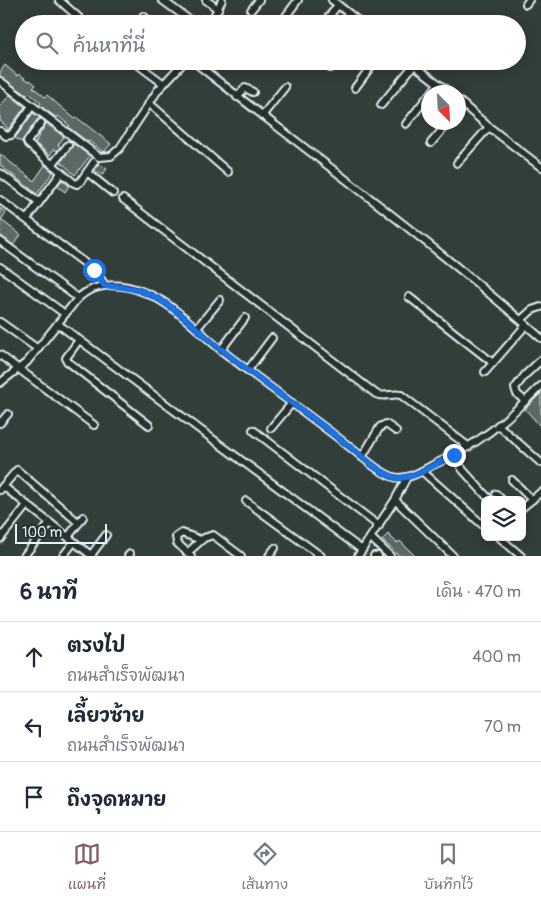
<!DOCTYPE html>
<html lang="th">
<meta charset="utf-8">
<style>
body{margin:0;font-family:Pangolin,"Playpen Sans Thai",sans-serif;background:#f6f6f7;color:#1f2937}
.controls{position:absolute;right:15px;bottom:15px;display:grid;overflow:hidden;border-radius:8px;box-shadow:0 2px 12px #0003}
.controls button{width:45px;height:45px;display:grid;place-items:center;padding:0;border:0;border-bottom:1px solid #e0e1e3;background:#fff;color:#1f2937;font:25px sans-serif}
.compass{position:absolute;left:421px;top:85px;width:45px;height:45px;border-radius:50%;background:#fff;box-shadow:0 2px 12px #0003;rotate:156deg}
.scale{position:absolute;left:15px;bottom:12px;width:92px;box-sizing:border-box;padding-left:5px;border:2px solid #e8f1f8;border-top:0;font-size:14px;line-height:18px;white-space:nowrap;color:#e8f1f8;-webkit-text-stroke:4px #26332d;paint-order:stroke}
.stop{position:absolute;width:15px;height:15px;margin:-11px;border:4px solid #1a73e8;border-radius:50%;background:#fff}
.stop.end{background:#1a73e8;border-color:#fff;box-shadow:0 1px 5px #0008}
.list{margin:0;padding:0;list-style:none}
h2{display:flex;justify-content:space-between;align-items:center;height:65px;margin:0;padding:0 20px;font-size:21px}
h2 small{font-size:16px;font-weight:400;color:#747a83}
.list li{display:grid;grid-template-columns:32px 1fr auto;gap:15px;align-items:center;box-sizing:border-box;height:70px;padding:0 20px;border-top:1px solid #e0e1e3}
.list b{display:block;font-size:19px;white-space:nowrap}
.list p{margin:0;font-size:16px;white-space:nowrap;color:#747a83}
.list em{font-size:16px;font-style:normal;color:#747a83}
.icon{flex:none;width:28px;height:28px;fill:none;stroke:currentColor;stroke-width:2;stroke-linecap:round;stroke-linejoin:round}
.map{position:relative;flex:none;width:541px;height:556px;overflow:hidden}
.search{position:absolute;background:#fff;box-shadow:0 2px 12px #0003;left:15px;right:15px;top:15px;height:55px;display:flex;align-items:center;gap:12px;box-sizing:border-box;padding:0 18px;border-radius:28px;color:#747a83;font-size:19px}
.sheet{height:275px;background:#fff}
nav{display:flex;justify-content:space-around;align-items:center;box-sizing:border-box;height:70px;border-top:1px solid #e0e1e3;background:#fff;font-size:14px;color:#747a83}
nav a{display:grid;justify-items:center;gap:2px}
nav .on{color:#845c67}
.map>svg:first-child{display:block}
.building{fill:#5c6865;stroke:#e8f1f8}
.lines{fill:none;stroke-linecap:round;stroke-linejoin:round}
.minor-casing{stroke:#e8f1f8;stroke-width:10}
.minor{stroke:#26332d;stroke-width:6}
.route{stroke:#1a73e8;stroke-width:6}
</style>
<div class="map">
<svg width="541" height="556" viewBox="0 0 541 556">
<rect width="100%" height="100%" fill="#323e39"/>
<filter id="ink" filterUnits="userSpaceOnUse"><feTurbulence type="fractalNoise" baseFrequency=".02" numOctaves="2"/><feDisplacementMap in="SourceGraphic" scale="10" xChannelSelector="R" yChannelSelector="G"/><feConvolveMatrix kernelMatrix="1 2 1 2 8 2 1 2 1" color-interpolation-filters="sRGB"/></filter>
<g filter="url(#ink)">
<g class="building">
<path d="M5 65 18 76 19 74 29 81 30 80 36 85 33 87 45 97 47 95 75 119 76 117 111 144 105 151 103 152 89 141 88 142 68 127 70 126 58 116 57 118 39 105 41 103 29 93 27 95 0 76V72Z"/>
<path d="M10 95 25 107 7 131 6 126 0 121V106Z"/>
<path d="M33 113 40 118 37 120 21 142 15 138Z"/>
<path d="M46 123 64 137 58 145 60 147 57 151 54 149 50 155 35 143Z"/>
<path d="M74 144 90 156 75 175 61 162Z"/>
<path d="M0 154 34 181 45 165 53 172 37 194 0 165Z"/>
<path d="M99 164 107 169 102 175 94 170Z"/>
<path d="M62 180 69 186 65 192 57 186Z"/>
<path d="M0 208 6 213 1 220 21 235 13 245 0 235Z"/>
<path d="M541 393V427L525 409Z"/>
<path d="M388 534 397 543 400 541 415 556H400L397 554 382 540Z"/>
</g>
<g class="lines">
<g class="minor-casing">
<g id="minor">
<path d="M59 0 86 24"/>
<path d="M162 0 195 24"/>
<path d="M206 0 218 9"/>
<path d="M332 0 362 24"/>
<path d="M526 4 529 0"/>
<path d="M251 10 259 0"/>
<path d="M143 16 153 24"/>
<path d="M210 24 222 0"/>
<path d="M280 24 298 0"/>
<path d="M323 24 338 5"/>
<path d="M133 61 164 84"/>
<path d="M193 61C309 153 430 240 541 338"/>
<path d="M409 61 449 92"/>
<path d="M330 68 335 61"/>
<path d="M0 81 99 157 111 156 120 148 158 90 185 61"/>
<path d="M355 88 375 61"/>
<path d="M432 92 438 84"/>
<path d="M237 97 245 88 253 92"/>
<path d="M458 100 489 127 541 167"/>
<path d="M149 103 228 172"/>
<path d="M381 105 414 65"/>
<path d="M458 111 464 105"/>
<path d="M262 116 285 87"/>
<path d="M41 123 27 142 28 144 74 183 77 184 80 182 94 162"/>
<path d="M406 124 428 96"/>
<path d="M0 131 6 136 11 135 32 106"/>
<path d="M431 143 449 122"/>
<path d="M457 163 489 127"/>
<path d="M52 165 68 145"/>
<path d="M87 172 113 193"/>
<path d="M0 173 39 202"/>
<path d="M123 199 376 394C385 398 392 393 401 395L469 447"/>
<path d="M0 200 94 270 105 285"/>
<path d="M27 219 61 173"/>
<path d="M0 241 78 298"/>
<path d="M0 267 65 314"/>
<path d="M409 297 493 363"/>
<path d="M521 320 532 310 541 307"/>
<path d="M0 322 38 349"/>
<path d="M58 324 362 550"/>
<path d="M197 328 220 300"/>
<path d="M79 340 66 358 67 361 149 425"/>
<path d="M221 350 245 318"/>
<path d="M0 355 94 425"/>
<path d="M248 370 272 338"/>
<path d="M485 372 526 325"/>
<path d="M0 383 27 362 78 298C97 281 123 283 146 293 174 304 198 331 221 350 262 382 305 412 346 444 358 453 384 478 399 478 411 478 422 471 431 466 450 457 468 448 484 436 505 422 523 403 541 386"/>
<path d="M525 401 517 394 515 388 525 375 541 360"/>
<path d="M0 423 8 414"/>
<path d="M498 425 541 463"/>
<path d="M271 428 292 403"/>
<path d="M253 430 379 526"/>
<path d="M454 455 463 470 490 500"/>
<path d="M362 457 380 427 386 424 396 431"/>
<path d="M422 471 485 527"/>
<path d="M512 480 532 500"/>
<path d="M3 486 92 556"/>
<path d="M0 490 17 470 79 523"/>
<path d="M496 494 502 500"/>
<path d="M395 500 453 556"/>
<path d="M246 501 321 556"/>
<path d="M522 508 541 492"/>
<path d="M68 537 83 517"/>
<path d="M499 537 521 556"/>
<path d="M371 538 390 556"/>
<path d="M0 539 27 505"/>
<path d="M187 553 204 538 213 535 241 556"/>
<path d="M91 555 106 535"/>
<path d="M24 556 50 523"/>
<path d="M63 556 74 542"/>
<path d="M128 556 130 554"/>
<path d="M191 556 177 543 176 537 182 533 201 540"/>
<path d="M269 556 275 548"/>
<path d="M358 556 395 500 407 477"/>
<path d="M374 556H378"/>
</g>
</g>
<use href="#minor" class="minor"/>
</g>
</g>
<g class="lines" filter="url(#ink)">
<path class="route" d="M94 270 105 286C122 286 138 288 153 296 177 308 200 333 222 350 262 382 304 411 344 442 357 452 382 476 398 478 414 479 439 462 454 455"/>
</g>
</svg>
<div class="controls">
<button><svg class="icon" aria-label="layers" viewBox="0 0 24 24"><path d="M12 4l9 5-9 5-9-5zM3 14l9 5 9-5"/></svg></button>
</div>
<svg class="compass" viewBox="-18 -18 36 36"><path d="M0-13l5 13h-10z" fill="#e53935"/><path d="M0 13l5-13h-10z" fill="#747a83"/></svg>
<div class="scale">100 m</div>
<div class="stop" style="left:94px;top:270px"></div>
<div class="stop end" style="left:454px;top:455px"></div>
<div class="search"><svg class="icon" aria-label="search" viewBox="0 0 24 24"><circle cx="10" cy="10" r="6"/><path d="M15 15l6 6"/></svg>ค้นหาที่นี่</div>
</div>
<section class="sheet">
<h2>6 นาที<small>เดิน · 470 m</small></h2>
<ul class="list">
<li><svg class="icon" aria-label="ahead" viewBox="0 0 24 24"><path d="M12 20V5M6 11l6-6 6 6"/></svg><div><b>ตรงไป</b><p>ถนนสำเร็จพัฒนา</p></div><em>400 m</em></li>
<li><svg class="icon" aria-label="left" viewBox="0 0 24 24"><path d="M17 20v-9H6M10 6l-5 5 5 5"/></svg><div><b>เลี้ยวซ้าย</b><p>ถนนสำเร็จพัฒนา</p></div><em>70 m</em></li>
<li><svg class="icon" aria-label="arrive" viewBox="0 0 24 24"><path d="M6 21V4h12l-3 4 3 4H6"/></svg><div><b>ถึงจุดหมาย</b></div></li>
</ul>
</section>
<nav>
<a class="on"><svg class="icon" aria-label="map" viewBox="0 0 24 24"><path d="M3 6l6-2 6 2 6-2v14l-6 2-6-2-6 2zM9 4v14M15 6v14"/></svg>แผนที่</a>
<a><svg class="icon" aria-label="directions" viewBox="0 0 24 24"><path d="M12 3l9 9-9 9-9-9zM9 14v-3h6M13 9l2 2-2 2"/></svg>เส้นทาง</a>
<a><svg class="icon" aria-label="saved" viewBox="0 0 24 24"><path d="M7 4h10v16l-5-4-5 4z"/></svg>บันทึกไว้</a>
</nav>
